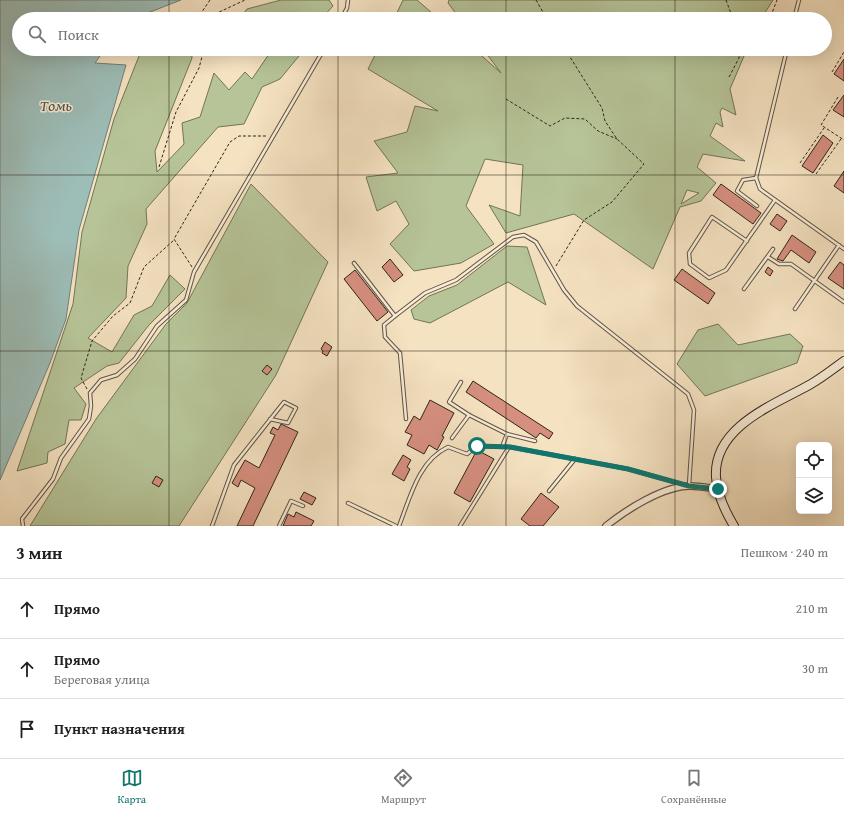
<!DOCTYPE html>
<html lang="ru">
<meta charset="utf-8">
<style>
body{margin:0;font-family:"Gentium Book Plus",serif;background:#f2f2f2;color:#202124}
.controls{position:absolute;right:12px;bottom:12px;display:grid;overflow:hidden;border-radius:6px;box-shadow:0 4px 16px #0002}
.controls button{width:36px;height:36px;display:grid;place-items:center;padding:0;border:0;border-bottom:1px solid #e0e0e0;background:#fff;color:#202124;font:20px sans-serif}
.stop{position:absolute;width:12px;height:12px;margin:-9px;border:3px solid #0f766e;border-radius:50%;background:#fff}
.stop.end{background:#0f766e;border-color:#fff;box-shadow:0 1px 4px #0008}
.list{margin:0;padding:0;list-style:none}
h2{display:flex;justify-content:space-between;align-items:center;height:52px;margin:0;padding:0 16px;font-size:17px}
h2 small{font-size:13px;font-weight:400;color:#757577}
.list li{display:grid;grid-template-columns:26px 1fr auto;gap:12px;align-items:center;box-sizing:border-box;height:60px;padding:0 16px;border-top:1px solid #e0e0e0}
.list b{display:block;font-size:15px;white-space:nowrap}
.list p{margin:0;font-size:13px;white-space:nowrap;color:#757577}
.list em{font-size:13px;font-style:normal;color:#757577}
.icon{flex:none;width:22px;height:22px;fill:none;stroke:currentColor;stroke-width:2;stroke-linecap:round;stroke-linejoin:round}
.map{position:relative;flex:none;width:844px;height:526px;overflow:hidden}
.search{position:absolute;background:#fff;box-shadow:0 4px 16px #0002;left:12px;right:12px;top:12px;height:44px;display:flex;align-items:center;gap:10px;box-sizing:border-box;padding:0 14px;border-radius:22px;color:#757577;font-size:15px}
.sheet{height:232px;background:#fff}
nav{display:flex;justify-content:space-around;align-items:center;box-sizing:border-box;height:56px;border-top:1px solid #e0e0e0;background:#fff;font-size:11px;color:#757577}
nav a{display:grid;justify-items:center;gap:2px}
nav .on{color:#0f766e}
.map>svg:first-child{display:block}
.green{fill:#b6c497;stroke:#727458;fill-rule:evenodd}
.water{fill:#9dbdb7;stroke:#718078}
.building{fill:#d68f7f;stroke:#2e251a}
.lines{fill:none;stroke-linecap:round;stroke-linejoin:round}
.service-casing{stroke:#605444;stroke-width:4.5}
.minor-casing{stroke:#605444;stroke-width:8}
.secondary-casing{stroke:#2e251a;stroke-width:10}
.path{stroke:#2e251a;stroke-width:1;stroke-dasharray:3 2;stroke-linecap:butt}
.service{stroke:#f8ecd7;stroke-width:2.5}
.minor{stroke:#f8ecd7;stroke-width:5.5}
.secondary{stroke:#f8ecd7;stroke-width:8}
.route{stroke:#0f766e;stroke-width:5}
.grid{fill:none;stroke:#2e251a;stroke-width:1;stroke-opacity:0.55}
.labels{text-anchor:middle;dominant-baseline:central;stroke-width:3;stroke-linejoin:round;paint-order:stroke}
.water-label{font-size:16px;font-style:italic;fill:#4f5349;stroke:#f8ecd7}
</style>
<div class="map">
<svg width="844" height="526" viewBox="0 0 844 526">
<rect width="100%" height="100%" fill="#f5e2c1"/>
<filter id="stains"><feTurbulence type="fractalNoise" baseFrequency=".005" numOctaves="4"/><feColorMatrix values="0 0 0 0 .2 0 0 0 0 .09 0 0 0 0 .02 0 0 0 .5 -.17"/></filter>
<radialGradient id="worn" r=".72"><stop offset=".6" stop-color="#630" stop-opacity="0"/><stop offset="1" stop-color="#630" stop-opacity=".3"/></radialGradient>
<g class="green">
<path d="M281 0H329L333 6 321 19H239L247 9Z"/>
<path d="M403 0H417L439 19H394Z"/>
<path d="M449 0H773L761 19H460L448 3Z"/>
<path d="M147 49H191L192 58 155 151 157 172 184 144 182 123 200 117 214 73 229 90 245 72 252 79 269 54 241 49H296L299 56 280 79 262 87 244 124 218 127 146 209 147 224 128 266 126 298 88 338 112 352 134 315 152 306 170 275 185 289 149 325 119 363 107 366 74 388 86 404 81 420H69L65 444 48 452 47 463 17 471 73 304 82 232 114 119 141 51Z"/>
<path d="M378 49H474L501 73 483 49H747L730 89 736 115 722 108 720 112 723 127 716 123 710 136 745 161 703 154 697 167 716 183 701 201 680 207 653 269 574 214 506 233 489 205 520 216 523 165 485 159 466 206 494 244 461 263 414 271 390 244 409 224 396 201 377 211 366 177 398 173 374 141 407 132 415 106 438 111 368 69ZM687 190 699 193 681 204Z"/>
<path d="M251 184 328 262 276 375 179 526H30L96 419 166 324 187 303Z"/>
<path d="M507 246 527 247 546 305 508 282 430 323 414 319 411 310 429 296 457 285Z"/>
<path d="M718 324 738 345 790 334 803 346 797 363 705 396 677 364 698 330Z"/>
</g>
<path class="water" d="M0 0H181L132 19H19V49H105L95 63 126 65 79 230 66 319 50 363 0 480Z"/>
<g class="building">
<path d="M844 59V81L834 74Z"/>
<path d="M844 95V117L833 110Z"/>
<path d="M823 135 833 143 813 173 802 166Z"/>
<path d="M844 171V193L834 186Z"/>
<path d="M721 184 761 213 753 224 713 195Z"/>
<path d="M777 214 787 221 780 231 770 224Z"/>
<path d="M792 235 816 252 809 263 791 250 783 261 777 259Z"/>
<path d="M390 259 403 275 394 282 382 267Z"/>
<path d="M840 262 844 265V289L828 278Z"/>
<path d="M768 267 773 271 770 276 765 272Z"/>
<path d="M682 269 715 293 708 304 674 280Z"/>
<path d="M355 270 388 312 377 321 344 279Z"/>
<path d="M325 342 332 347 327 356 322 353 323 351 321 349Z"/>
<path d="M267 365 272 369 267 375 262 371Z"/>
<path d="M473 381 553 433 549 439 540 433 536 438 466 392Z"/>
<path d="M430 400 454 413 442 436 444 437 437 450 429 445 424 454 407 445 412 435 405 432 414 416 420 420Z"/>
<path d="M281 424 298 432 253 526H237L255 488 241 480 238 487 232 483 245 460 259 468 275 435 270 433 273 427 278 430Z"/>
<path d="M477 450 494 459 470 502 454 493Z"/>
<path d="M403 455 411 460 407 467 410 469 404 481 392 474Z"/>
<path d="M156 476 163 480 159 487 152 483Z"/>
<path d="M304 492 316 498 312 505 300 499Z"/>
<path d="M541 493 559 507 543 526H530L521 519Z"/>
<path d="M296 512 314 521 311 526H283L288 514 294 517Z"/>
</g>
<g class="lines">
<g class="service-casing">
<g id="service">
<path d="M341 19 347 8 348 0"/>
<path d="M794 19 799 0"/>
<path d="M787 49 756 178 760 189 844 249"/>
<path d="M756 178 743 180 737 191 757 206"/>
<path d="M747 241 712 217 689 253 690 264 709 278 726 270 775 200"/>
<path d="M768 257 779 264H791L844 302"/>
<path d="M354 263 395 316 425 293 456 280 513 237 524 235 536 242 564 290 577 306 688 394 694 410 689 485"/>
<path d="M744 289 773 249"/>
<path d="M795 309 839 245"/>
<path d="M395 316 384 325 385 337 400 353 406 419"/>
<path d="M461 382 449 402 469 415"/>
<path d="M507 434 535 441"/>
<path d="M452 438 469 415 507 434 502 447"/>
<path d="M549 491 575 459"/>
<path d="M348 503 396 526"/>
<path d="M23 526 22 519 53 479 61 458 89 419 91 406 90 393 101 380 117 375 135 359 157 326 186 300 194 272 324 49"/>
<path d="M212 526 234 465 284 402 296 408 288 423 270 419"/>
<path d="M279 526 291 501 303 506"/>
<path d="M399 526C410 498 418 461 448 447L467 454 477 446 510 447 628 469 685 485"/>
<path d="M460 526 509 447"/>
</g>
</g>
<g class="minor-casing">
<path id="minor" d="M606 526C626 510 663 486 690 486 699 486 709 488 718 489"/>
</g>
<g class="secondary-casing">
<path id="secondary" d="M734 526C725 511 717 495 716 477 713 426 776 404 811 384 823 377 833 369 844 361"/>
</g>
<g class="path">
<path d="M536 0 547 19"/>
<path d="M726 0 733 19"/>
<path d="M197 19 210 0"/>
<path d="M201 19 214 14"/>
<path d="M213 19 215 14 245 0"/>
<path d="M766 19 772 13 777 0"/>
<path d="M112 55 126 49"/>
<path d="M832 72 844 52"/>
<path d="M729 77 739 58 740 49"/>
<path d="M838 97 821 125 844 140"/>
<path d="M506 99 550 126 565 118 585 119 598 131 617 139"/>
<path d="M800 163 824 128"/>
<path d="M159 167 176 112 199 68 204 49"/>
<path d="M816 174 841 139"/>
<path d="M556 266 584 220 612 202 644 164 617 139 605 121 602 108 565 49"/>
<path d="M192 267 174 239 230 142 239 136H267"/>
<path d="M87 389 81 378 92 341 113 316 130 303 144 267 174 240"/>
</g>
<use href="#service" class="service"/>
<use href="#minor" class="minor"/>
<use href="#secondary" class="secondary"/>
</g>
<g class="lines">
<path class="route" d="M477 446 510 447 628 469 689 486 718 489"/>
</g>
<path class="grid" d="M169 0V19M338 0V19M506 0V19M675 0V19M169 49V526M338 49V526M506 49V526M675 49V526M0 175H844M0 351H844"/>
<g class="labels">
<g class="water-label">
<text x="56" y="105">Томь</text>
</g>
</g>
<rect width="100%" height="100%" filter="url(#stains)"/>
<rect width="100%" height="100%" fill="url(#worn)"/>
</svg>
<div class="controls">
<button><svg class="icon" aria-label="locate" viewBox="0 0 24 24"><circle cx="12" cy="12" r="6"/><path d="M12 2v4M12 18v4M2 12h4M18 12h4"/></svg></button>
<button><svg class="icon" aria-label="layers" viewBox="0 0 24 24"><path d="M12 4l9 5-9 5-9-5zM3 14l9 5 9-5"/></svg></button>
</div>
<div class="stop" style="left:477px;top:446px"></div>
<div class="stop end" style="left:718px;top:489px"></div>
<div class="search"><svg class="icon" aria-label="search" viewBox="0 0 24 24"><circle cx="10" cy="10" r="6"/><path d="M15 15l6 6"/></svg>Поиск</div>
</div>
<section class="sheet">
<h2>3 мин<small>Пешком · 240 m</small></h2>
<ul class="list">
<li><svg class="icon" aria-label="ahead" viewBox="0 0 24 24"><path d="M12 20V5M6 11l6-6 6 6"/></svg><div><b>Прямо</b></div><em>210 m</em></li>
<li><svg class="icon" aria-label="ahead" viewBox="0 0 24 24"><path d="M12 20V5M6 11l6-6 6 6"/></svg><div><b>Прямо</b><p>Береговая улица</p></div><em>30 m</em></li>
<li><svg class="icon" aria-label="arrive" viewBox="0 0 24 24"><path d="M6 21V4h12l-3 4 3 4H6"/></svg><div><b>Пункт назначения</b></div></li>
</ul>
</section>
<nav>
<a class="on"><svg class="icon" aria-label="map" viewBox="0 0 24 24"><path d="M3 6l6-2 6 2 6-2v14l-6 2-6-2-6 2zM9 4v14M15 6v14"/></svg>Карта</a>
<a><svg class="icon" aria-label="directions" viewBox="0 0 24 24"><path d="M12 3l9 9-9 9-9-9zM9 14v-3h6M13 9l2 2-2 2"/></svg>Маршрут</a>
<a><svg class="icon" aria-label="saved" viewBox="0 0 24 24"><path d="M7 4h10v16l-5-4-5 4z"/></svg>Сохранённые</a>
</nav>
